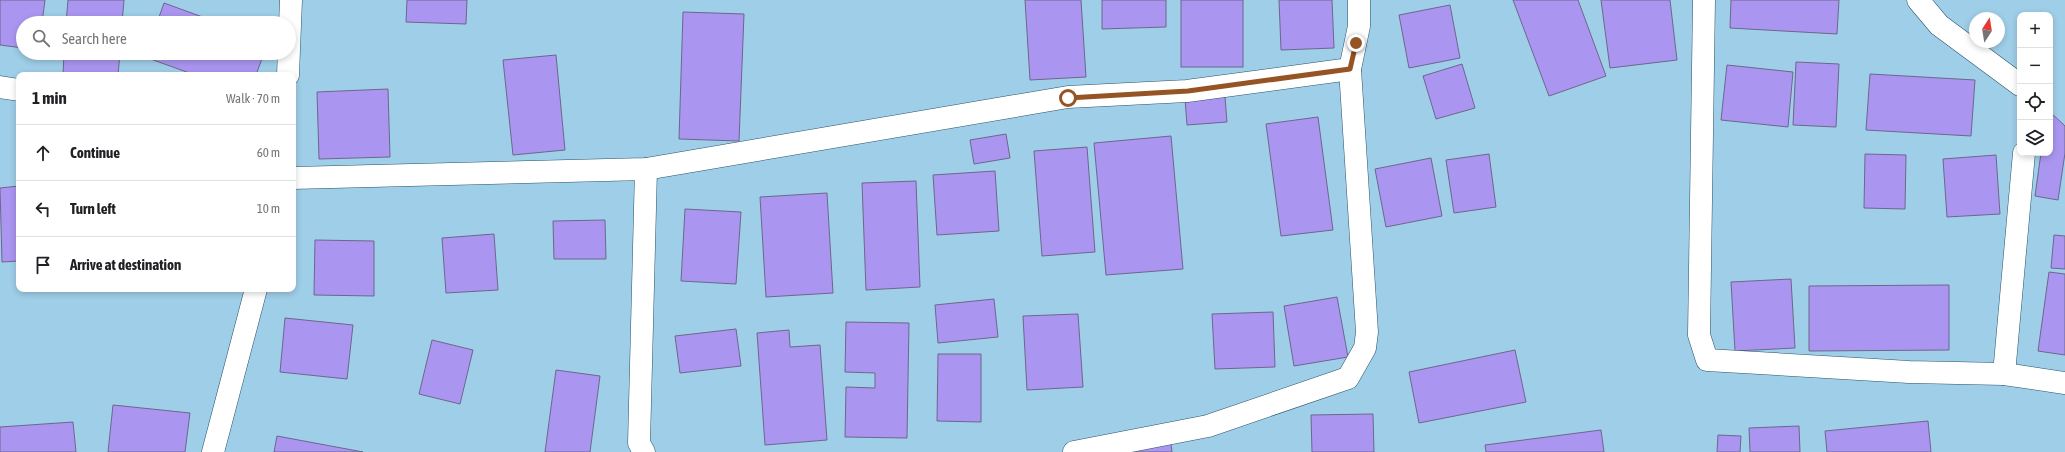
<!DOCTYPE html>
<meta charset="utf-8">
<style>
body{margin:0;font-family:"Asap Condensed",sans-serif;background:#f2f2f2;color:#202124}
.controls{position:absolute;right:12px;top:12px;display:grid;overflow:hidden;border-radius:8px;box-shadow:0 2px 6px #0003}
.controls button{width:36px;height:36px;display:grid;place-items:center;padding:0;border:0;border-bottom:1px solid #e0e0e0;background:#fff;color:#202124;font:20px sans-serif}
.compass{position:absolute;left:1969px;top:12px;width:36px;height:36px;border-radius:50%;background:#fff;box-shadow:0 2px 6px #0003;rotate:12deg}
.stop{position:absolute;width:12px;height:12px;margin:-9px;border:3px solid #965323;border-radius:50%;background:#fff}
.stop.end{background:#965323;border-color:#fff;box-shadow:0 1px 4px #0008}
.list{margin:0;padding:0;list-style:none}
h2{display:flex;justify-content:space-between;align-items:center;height:52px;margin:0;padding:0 16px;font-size:17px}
h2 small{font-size:13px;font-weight:400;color:#757577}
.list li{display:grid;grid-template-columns:26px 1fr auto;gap:12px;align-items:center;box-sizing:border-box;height:56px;padding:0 16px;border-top:1px solid #e0e0e0}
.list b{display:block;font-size:15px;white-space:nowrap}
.list em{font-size:13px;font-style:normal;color:#757577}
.icon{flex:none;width:22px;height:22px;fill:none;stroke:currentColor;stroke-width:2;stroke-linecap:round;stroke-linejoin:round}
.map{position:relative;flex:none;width:2065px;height:452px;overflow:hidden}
.search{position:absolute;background:#fff;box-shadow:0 2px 6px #0003;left:16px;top:16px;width:280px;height:44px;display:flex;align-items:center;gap:10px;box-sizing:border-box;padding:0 14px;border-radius:22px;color:#757577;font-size:15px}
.panel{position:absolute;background:#fff;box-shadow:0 2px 6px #0003;left:16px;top:72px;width:280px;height:220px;border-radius:8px}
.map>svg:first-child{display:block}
.building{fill:#aa96f0;stroke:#6d668c}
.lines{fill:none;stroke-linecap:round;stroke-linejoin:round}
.street-casing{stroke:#275369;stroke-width:23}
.street{stroke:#fff;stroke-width:22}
.route{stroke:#965323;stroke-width:5}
</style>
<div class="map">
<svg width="2065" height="452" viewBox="0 0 2065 452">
<rect width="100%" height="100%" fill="#9fcee8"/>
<g class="building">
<path d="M0 0H45L42 23H23V48L0 45Z"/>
<path d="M68 0H124L122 23H66Z"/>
<path d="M407 0H467L466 24 406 22Z"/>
<path d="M1025 0H1081L1086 77 1030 80Z"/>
<path d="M1102 0H1166V27L1102 29Z"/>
<rect x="1181" y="0" width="62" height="67"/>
<path d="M1279 0H1332L1334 48 1281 50Z"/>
<path d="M1513 0H1578L1606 76 1549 96Z"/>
<path d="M1601 0H1670L1677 60 1610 68Z"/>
<path d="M1731 0H1839L1837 34 1730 28Z"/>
<path d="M164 3 219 23H157Z"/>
<path d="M1450 5 1460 58 1409 68 1399 15Z"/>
<path d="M683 12 744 14 739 141 679 139Z"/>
<path d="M64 53H120L118 75H63Z"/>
<path d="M147 53H264L256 75H195L145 57Z"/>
<path d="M556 55 565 150 513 155 503 60Z"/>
<path d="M1796 62 1839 64 1836 127 1793 125Z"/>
<path d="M1462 64 1475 108 1436 119 1423 76Z"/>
<path d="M1727 65 1793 72 1788 127 1721 120Z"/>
<path d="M1870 74 1975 80 1971 136 1866 130Z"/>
<path d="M388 89 390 157 319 159 317 92Z"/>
<path d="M1225 97 1227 122 1187 125 1185 99Z"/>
<path d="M2050 112 2065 126V153L2058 200 2035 196 2041 153H2050Z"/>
<path d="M1318 117 1333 230 1281 236 1266 124Z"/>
<path d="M1006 134 1010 158 974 164 970 140Z"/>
<path d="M1171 136 1183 269 1106 275 1094 143Z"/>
<path d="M1087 147 1095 252 1042 256 1034 151Z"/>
<path d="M1489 154 1496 207 1454 213 1446 160Z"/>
<path d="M1865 154 1906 155 1905 209 1864 208Z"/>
<path d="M1996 155 2000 214 1947 217 1943 159Z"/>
<path d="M1431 158 1442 216 1386 227 1375 169Z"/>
<path d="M995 171 999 231 937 235 933 175Z"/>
<path d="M916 181 920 287 866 290 862 183Z"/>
<path d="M19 186V261L2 262 0 188Z"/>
<path d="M827 193 833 293 766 297 760 197Z"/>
<path d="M685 209 741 212 736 284 681 281Z"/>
<path d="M605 220 606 259H554L553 221Z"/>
<path d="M494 234 498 290 446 293 442 238Z"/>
<path d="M2054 235 2065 236V269L2051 268Z"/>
<path d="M315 240 374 241V296L314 295Z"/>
<path d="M2049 272 2065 274V355L2038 351Z"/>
<path d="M1791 279 1795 348 1735 351 1731 282Z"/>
<path d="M1949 285V350L1809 351V286Z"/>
<path d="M1337 297 1348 357 1294 366 1284 306Z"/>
<path d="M994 299 998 337 938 343 935 305Z"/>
<path d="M1273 312 1275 367 1215 369 1212 314Z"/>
<path d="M1078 314 1083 387 1027 390 1023 316Z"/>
<path d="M285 318 353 325 347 379 280 372Z"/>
<path d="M846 322 909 323 907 438 845 437 846 387 875 388V373L845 372Z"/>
<path d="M736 329 741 366 680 373 675 336Z"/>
<path d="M789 330 790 347 820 345 827 440 765 445 757 333Z"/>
<path d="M432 340 473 350 460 404 419 394Z"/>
<path d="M1515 350 1526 402 1419 423 1409 372Z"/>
<path d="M938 354H981V422L937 421Z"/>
<path d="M556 370 600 376 590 452H545Z"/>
<path d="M113 405 190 413 185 452H108Z"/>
<path d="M1373 414 1374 452H1312L1311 415Z"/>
<path d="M1928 421 1931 452H1827L1825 431Z"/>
<path d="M73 422 76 452H0V427Z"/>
<path d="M1799 426 1800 452H1750L1749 428Z"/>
<path d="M1601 430 1604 452H1486L1485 445Z"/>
<path d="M1718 435 1741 436 1740 452H1717Z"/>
<path d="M277 436 363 452H274Z"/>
<path d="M1171 444 1172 452H1114Z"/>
</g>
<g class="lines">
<g class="street-casing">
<g id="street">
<path d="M1704 0 1699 335 1707 360 1909 372 2004 374 2065 383"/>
<path d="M1918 0 1939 25 2020 85"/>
<path d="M288 75 291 0"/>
<path d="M0 87 19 90"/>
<path d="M293 178 646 169 1068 97 1187 91 1350 69 1359 26V0"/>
<path d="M2004 374 2024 153"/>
<path d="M213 452 256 289"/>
<path d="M644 452 639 443 646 169"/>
<path d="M1074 452 1208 426 1348 378 1365 348 1367 332 1350 69"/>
</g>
</g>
<use href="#street" class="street"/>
</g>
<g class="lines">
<path class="route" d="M1068 98 1188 91 1350 69 1356 43"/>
</g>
</svg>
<div class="controls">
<button>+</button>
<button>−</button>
<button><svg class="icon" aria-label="locate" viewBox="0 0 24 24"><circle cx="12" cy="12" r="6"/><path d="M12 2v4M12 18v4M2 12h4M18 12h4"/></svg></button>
<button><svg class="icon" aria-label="layers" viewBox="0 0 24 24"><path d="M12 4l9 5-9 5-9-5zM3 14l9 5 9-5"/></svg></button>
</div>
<svg class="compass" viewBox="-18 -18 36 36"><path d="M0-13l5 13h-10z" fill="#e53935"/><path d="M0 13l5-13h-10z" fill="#757577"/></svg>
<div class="stop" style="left:1068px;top:98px"></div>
<div class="stop end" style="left:1356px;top:43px"></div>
<div class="search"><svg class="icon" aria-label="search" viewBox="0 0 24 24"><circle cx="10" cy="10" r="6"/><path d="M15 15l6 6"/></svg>Search here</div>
<section class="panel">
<h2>1 min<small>Walk · 70 m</small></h2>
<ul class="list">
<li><svg class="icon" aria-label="ahead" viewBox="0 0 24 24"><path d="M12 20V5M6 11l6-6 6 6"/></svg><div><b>Continue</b></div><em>60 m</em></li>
<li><svg class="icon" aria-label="left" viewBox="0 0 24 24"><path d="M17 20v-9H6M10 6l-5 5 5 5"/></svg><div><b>Turn left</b></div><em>10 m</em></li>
<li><svg class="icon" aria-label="arrive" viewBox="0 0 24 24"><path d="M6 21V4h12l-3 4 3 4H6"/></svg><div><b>Arrive at destination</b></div></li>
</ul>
</section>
</div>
